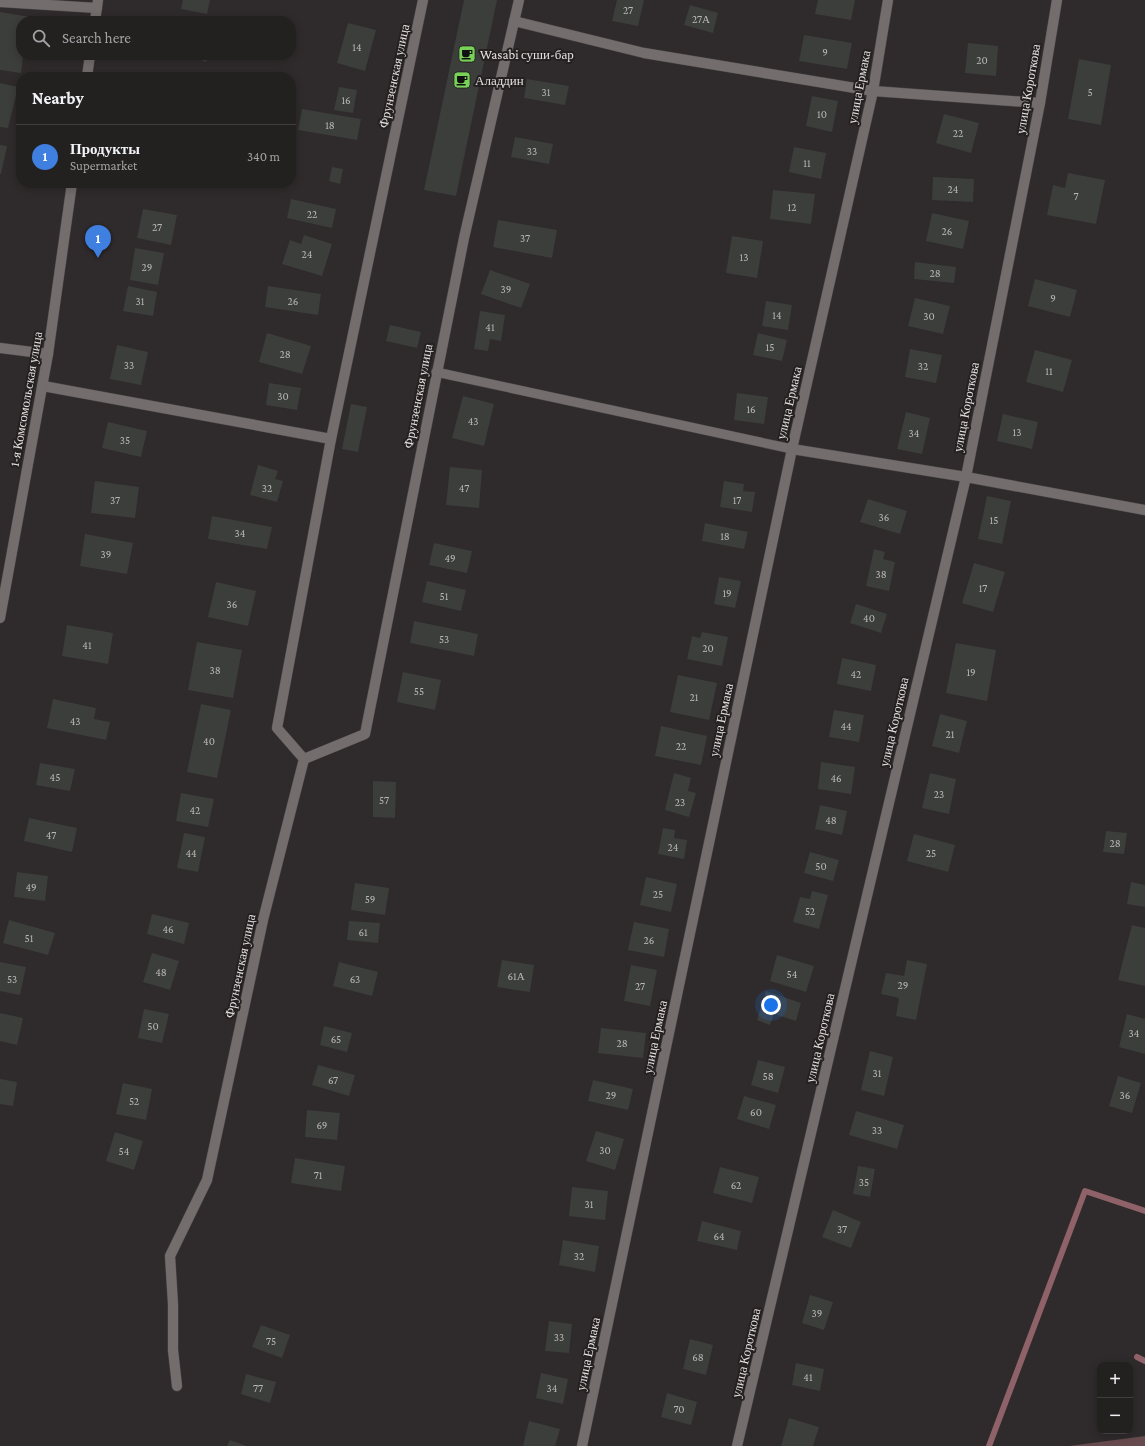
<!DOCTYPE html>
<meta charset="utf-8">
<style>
body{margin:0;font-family:"Crimson Pro",serif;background:#2b2829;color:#f1f3f6}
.controls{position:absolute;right:12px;bottom:12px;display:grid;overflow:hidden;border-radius:8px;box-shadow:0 2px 10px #0003}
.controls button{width:36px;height:36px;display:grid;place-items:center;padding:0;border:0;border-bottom:1px solid #403e3e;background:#232020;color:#f1f3f6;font:20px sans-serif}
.you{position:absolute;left:771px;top:1005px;width:14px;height:14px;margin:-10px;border:3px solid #fff;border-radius:50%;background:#1a73e8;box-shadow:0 0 0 6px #1a73e833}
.badge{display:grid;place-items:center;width:26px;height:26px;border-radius:50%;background:#db2777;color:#fff;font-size:13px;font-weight:700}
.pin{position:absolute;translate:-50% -33px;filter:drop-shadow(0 1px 2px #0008)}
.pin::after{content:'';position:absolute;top:21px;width:14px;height:12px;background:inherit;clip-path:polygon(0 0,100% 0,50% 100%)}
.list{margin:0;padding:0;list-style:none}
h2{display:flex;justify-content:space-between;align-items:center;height:52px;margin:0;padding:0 16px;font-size:17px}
h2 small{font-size:13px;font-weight:400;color:#a3a3a5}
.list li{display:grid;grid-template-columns:26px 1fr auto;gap:12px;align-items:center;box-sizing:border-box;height:64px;padding:0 16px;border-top:1px solid #403e3e}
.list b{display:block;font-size:15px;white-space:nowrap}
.list p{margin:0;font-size:13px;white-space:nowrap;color:#a3a3a5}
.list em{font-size:13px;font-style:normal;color:#a3a3a5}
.icon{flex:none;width:22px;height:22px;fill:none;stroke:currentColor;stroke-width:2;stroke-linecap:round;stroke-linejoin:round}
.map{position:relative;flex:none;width:1145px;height:1446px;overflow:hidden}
.search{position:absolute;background:#232020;box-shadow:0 2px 10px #0003;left:16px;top:16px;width:280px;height:44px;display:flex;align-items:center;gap:10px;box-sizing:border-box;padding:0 14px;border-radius:16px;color:#a3a3a5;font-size:15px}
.panel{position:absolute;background:#232020;box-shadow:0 2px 10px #0003;left:16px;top:72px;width:280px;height:116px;border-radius:16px}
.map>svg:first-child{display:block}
.green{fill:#664a4e}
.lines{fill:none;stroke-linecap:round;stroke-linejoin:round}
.stream{stroke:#8f6168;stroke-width:6}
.building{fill:#3c3e3b}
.lane-casing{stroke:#4c4848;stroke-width:10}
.street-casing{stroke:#4c4848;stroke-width:11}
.secondary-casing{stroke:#4c4848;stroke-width:11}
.lane{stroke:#736d6e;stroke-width:9}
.street{stroke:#736d6e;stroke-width:10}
.secondary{stroke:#736d6e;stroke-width:10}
.labels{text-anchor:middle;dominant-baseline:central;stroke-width:4;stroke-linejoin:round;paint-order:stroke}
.number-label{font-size:11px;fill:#bab8b7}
.poi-label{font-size:13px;fill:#e4e0e0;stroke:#252021;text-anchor:start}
.street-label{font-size:13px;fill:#e4e0e0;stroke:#252021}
</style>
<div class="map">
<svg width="1145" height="1446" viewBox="0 0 1145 1446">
<rect width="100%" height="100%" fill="#2f2a2b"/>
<path class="green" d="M1145 1436V1446H1069Z"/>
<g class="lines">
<g class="stream">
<path d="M1137 1357 1145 1361"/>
<path d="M989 1446 1085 1191 1145 1211"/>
</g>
</g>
<g class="building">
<path d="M183 0H210L207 14 181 9Z"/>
<path d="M464 0H497L456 196 424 190Z"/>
<path d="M617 0H644L638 26 612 21Z"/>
<path d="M818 0H855L851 20 815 14Z"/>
<path d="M690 5 718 13 713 33 684 25Z"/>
<path d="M0 12 30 17 29 21H21V55H23L21 73 0 70Z"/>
<path d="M348 23 376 30 365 71 337 63Z"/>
<path d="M804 35 852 43 847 69 799 61Z"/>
<path d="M968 43 998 46 996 76 965 73Z"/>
<path d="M188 55H209L206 62Z"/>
<path d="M1079 59 1111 65 1101 125 1068 119Z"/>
<path d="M527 79 569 86 565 105 524 98Z"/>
<path d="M0 83 18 87 8 128 0 127Z"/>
<path d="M339 87 357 90 353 113 334 110Z"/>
<path d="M812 96 838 101 832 132 806 126Z"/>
<path d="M302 109 361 119 357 140 298 130Z"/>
<path d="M944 114 979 123 971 153 936 143Z"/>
<path d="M515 137 553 144 549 164 511 157Z"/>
<path d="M0 145 7 146 1 174H0Z"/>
<path d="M794 147 826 153 821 179 789 172Z"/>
<path d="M332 167 343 169 340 184 329 181Z"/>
<path d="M1068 173 1105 180 1096 224 1047 215 1053 185 1065 188Z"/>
<path d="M933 177 974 179 973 202 932 200Z"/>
<path d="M773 190 815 194 811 224 770 219Z"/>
<path d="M291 199 336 209 332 228 287 218Z"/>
<path d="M143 209 177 215 171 245 137 238Z"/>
<path d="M932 213 969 221 963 249 926 241Z"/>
<path d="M498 220 557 230 552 258 493 247Z"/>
<path d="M304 235 332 244 322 276 282 264 290 240 301 244Z"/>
<path d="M732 236 763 241 757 278 726 273Z"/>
<path d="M135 248 164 253 158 285 130 280Z"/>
<path d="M915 262 956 267 954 283 914 279Z"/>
<path d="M490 270 530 284 521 308 481 294Z"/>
<path d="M1035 279 1077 290 1070 317 1028 306Z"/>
<path d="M128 286 157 292 153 316 123 311Z"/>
<path d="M268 286 321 294 318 315 265 307Z"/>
<path d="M915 298 950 306 943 334 908 326Z"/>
<path d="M766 301 792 305 788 330 762 326Z"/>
<path d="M480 311 505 315 501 341 490 339 488 351 474 349Z"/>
<path d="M390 325 421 332 417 348 386 341Z"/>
<path d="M267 333 311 346 302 374 259 362Z"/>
<path d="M758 333 787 340 782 361 753 355Z"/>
<path d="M117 345 148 352 141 385 110 379Z"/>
<path d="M910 349 942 355 936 383 905 377Z"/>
<path d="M1035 350 1072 360 1063 392 1026 382Z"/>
<path d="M269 383 301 388 297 410 266 405Z"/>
<path d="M737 393 768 397 764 424 734 420Z"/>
<path d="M463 396 494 404 484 446 452 438Z"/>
<path d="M351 404 367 407 358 452 342 449Z"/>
<path d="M906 412 930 418 922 454 897 449Z"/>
<path d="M1003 414 1038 422 1032 449 997 441Z"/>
<path d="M108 422 147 431 141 457 102 448Z"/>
<path d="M258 465 278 471 275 479 283 481 277 502 250 495Z"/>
<path d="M450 467 482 470 479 508 446 505Z"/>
<path d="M95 481 139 487 135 518 91 513Z"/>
<path d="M724 481 744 484 743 491 755 492 752 512 720 507Z"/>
<path d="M987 496 1011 501 1002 544 978 539Z"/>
<path d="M868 499 907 511 900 534 860 522Z"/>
<path d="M212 516 272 527 267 549 208 539Z"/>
<path d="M705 523 748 532 744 549 702 541Z"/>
<path d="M85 534 133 543 127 574 80 566Z"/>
<path d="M434 543 472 551 467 573 429 565Z"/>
<path d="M874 549 885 552 883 559 895 562 889 591 866 586Z"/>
<path d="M974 563 1005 572 993 612 962 603Z"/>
<path d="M719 577 741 581 735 608 714 604Z"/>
<path d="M427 581 466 590 461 611 422 602Z"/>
<path d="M216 582 256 591 248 626 208 617Z"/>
<path d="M856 604 887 614 881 633 850 623Z"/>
<path d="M414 621 478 634 474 656 410 643Z"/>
<path d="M67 625 113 633 108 664 62 656Z"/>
<path d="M702 632 728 637 722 666 687 659 692 636 700 638Z"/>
<path d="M197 642 242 650 233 698 188 690Z"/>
<path d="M956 643 996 650 987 701 946 693Z"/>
<path d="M842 658 876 665 871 691 837 684Z"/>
<path d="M403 672 441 680 435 710 397 702Z"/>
<path d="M678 675 717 683 709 720 670 712Z"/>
<path d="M53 699 96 708 94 719 110 722 106 740 47 728Z"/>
<path d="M201 704 231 710 217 778 187 772Z"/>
<path d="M834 710 864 715 859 742 829 737Z"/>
<path d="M940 714 967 721 959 753 932 746Z"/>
<path d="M661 726 707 736 701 765 655 756Z"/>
<path d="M821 762 855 767 851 794 818 789Z"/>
<path d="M40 763 75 769 70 791 36 785Z"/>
<path d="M674 773 691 778 688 791 696 793 689 817 665 810Z"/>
<path d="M930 773 956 779 949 814 922 808Z"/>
<path d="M373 781 396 782 395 818 373 817Z"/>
<path d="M181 793 214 799 208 827 176 821Z"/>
<path d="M820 805 847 811 842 835 815 829Z"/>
<path d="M29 818 77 828 72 852 24 841Z"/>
<path d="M663 828 675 830 674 838 687 840 684 859 658 854Z"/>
<path d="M1106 831 1127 833 1124 854 1103 852Z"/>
<path d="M184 833 205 837 198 872 177 868Z"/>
<path d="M914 834 955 845 948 872 907 861Z"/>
<path d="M810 852 839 860 833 881 804 873Z"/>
<path d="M17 872 48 876 45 901 14 897Z"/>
<path d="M646 877 677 884 671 912 640 905Z"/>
<path d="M1131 882 1145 885V907L1127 904Z"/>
<path d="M355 883 389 888 385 915 351 910Z"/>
<path d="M812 891 828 895 819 929 793 922 800 897 810 899Z"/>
<path d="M152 914 189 923 184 944 147 934Z"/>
<path d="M9 920 55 933 48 955 3 943Z"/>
<path d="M349 921 380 923 378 943 347 940Z"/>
<path d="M634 922 669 929 664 957 628 950Z"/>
<path d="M1132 925 1145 928V986L1118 980Z"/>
<path d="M152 953 179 961 170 990 143 982Z"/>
<path d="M777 955 814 966 806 992 770 981Z"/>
<path d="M502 960 534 965 530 992 497 987Z"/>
<path d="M907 960 927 964 916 1020 896 1016 899 998 881 994 886 973 904 976Z"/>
<path d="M0 962 26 967 20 995 0 991Z"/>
<path d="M339 962 378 972 372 996 333 986Z"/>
<path d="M631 965 657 970 650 1006 624 1001Z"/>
<path d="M766 991 801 1003 796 1021 774 1014 770 1025 757 1020Z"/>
<path d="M144 1009 169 1014 162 1043 138 1038Z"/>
<path d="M0 1013 23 1018 17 1045 0 1041Z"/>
<path d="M1127 1014 1145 1019V1054L1119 1047Z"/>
<path d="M324 1026 352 1033 347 1052 320 1045Z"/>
<path d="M601 1028 646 1033 643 1058 598 1053Z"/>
<path d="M870 1051 893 1057 884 1096 861 1090Z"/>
<path d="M758 1060 785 1067 778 1093 751 1085Z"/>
<path d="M318 1065 355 1075 349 1096 312 1085Z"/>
<path d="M1118 1076 1141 1083 1132 1113 1109 1106Z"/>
<path d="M0 1079 17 1082 13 1106 0 1104Z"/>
<path d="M593 1080 633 1089 628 1110 588 1101Z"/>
<path d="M123 1083 152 1089 146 1120 116 1114Z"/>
<path d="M744 1096 776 1105 769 1129 737 1119Z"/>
<path d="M307 1110 340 1113 337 1140 305 1137Z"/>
<path d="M856 1111 904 1125 897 1149 849 1135Z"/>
<path d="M596 1131 624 1139 615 1170 586 1161Z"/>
<path d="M115 1132 143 1141 134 1170 106 1161Z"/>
<path d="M295 1158 345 1166 341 1191 291 1183Z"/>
<path d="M858 1166 875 1169 870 1197 853 1194Z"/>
<path d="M720 1167 759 1177 752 1203 713 1193Z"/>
<path d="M572 1187 608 1191 605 1220 569 1216Z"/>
<path d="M833 1210 861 1222 851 1248 822 1237Z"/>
<path d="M702 1221 741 1231 737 1250 697 1241Z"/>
<path d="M563 1240 599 1246 595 1272 559 1265Z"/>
<path d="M810 1295 833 1302 824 1330 802 1323Z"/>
<path d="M549 1321 572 1324 569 1353 545 1351Z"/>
<path d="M261 1325 290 1335 282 1358 252 1347Z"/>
<path d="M690 1339 713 1345 706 1375 683 1369Z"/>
<path d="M796 1363 824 1369 820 1391 792 1385Z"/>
<path d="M541 1373 568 1379 563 1404 536 1398Z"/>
<path d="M246 1374 276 1382 270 1403 241 1394Z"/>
<path d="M667 1393 697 1402 691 1425 661 1417Z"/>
<path d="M789 1418 819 1427 813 1446H781Z"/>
<path d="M529 1421 560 1429 555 1446H523Z"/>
<path d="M230 1440 247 1446H227Z"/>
</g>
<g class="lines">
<g class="lane-casing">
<path id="lane" d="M436 372 792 449"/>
</g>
<g class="street-casing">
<g id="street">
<path d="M0 2 97 8"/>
<path d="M514 21 644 53 873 91 1040 103"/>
<path d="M0 348 48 354"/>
<path d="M43 386 331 439"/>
<path d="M792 449 966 477 1145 510"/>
<path d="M304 759 277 728 331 439 423 0"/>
<path d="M177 1386 173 1350V1304L170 1256 207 1180 263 920 304 759 365 734 464 238 519 0"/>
<path d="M582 1446 792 449 873 91 888 0"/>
<path d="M737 1446 966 477 1040 103 1057 0"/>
</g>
</g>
<g class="secondary-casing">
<g id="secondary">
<path d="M95 21 98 0"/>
<path d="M87 77 90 55"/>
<path d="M0 618 48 354 72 183"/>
</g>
</g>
<use href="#lane" class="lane"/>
<use href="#street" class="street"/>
<use href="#secondary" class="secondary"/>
</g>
<defs>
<g id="cafe-square" transform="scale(0.9)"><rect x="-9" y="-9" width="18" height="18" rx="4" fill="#78d258" stroke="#252021"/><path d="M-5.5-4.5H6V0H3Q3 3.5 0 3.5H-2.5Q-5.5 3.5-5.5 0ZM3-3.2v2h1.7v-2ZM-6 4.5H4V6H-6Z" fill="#111"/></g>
</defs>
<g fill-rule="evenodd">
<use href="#cafe-square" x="467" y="54"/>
<use href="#cafe-square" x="462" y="80"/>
</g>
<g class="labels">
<g class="number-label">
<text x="628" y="10">27</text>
<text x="701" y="19">27А</text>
<text x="357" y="47">14</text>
<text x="825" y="52">9</text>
<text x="982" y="60">20</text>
<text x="546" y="92">31</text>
<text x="1090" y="92">5</text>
<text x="346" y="100">16</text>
<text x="822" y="114">10</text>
<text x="330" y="125">18</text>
<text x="958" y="133">22</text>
<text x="532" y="151">33</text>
<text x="807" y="163">11</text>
<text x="953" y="189">24</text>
<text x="1076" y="196">7</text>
<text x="792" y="207">12</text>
<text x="312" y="214">22</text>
<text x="157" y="227">27</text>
<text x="947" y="231">26</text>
<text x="525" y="238">37</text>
<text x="307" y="254">24</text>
<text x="744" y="257">13</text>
<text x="147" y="267">29</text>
<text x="935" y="273">28</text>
<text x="506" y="289">39</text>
<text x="1053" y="298">9</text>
<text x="140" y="301">31</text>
<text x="293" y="301">26</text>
<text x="777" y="315">14</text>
<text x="929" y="316">30</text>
<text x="490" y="327">41</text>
<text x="770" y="347">15</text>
<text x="285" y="354">28</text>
<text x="129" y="365">33</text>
<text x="923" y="366">32</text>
<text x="1049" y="371">11</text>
<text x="283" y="396">30</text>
<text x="751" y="409">16</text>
<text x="473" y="421">43</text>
<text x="1017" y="432">13</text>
<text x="914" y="433">34</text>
<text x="125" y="440">35</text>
<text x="267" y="488">32</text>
<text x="464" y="488">47</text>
<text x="115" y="500">37</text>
<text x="737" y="500">17</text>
<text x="884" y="517">36</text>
<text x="994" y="520">15</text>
<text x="240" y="533">34</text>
<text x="725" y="536">18</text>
<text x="106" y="554">39</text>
<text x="450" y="558">49</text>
<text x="881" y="574">38</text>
<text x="983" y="588">17</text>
<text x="727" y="593">19</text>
<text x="444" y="596">51</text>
<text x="232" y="604">36</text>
<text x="869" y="618">40</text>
<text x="444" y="639">53</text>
<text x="87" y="645">41</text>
<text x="708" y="648">20</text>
<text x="215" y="670">38</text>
<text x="971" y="672">19</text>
<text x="856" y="674">42</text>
<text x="419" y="691">55</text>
<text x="694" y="697">21</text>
<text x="75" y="721">43</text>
<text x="846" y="726">44</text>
<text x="950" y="734">21</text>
<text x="209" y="741">40</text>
<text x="681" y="746">22</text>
<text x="55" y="777">45</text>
<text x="836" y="778">46</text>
<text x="939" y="794">23</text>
<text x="384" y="800">57</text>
<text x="680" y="802">23</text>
<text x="195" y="810">42</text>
<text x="831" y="820">48</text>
<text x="51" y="835">47</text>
<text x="1115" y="843">28</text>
<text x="673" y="847">24</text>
<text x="191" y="853">44</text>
<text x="931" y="853">25</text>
<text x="821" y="866">50</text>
<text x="31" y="887">49</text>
<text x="658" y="894">25</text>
<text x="370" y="899">59</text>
<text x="810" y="911">52</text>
<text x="168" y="929">46</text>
<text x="363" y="932">61</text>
<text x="29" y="938">51</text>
<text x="649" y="940">26</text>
<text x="161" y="972">48</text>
<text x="792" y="974">54</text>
<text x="516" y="976">61А</text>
<text x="12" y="979">53</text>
<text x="355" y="979">63</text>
<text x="903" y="985">29</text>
<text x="640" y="986">27</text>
<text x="153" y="1026">50</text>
<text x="1134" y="1033">34</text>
<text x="336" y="1039">65</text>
<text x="622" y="1043">28</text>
<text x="877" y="1073">31</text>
<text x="768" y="1076">58</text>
<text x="333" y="1080">67</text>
<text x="611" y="1095">29</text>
<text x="1125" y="1095">36</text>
<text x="134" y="1101">52</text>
<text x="756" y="1112">60</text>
<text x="322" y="1125">69</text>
<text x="877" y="1130">33</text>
<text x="605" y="1150">30</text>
<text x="124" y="1151">54</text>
<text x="318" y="1175">71</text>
<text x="864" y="1182">35</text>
<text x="736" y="1185">62</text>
<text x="589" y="1204">31</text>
<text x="842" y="1229">37</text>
<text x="719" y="1236">64</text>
<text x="579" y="1256">32</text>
<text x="817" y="1313">39</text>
<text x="559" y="1337">33</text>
<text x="271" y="1341">75</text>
<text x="698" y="1357">68</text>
<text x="808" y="1377">41</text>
<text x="258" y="1388">77</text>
<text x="552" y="1388">34</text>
<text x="679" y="1409">70</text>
</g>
<g class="poi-label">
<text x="480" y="54">Wasabi суши-бар</text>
<text x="475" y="80">Аладдин</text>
</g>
<g class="street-label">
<text transform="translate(394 76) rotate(-78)">Фрунзенская улица</text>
<text transform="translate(859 87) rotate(-79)">улица Ермака</text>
<text transform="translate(1028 89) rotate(-80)">улица Короткова</text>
<text transform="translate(418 396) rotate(-79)">Фрунзенская улица</text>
<text transform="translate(26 399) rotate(-80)">1-я Комсомольская улица</text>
<text transform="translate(789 403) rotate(-77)">улица Ермака</text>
<text transform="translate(966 407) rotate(-79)">улица Короткова</text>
<text transform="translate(721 720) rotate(-78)">улица Ермака</text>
<text transform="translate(894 722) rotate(-77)">улица Короткова</text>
<text transform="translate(240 966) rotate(-78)">Фрунзенская улица</text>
<text transform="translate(655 1037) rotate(-78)">улица Ермака</text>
<text transform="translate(820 1038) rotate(-77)">улица Короткова</text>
<text transform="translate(746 1353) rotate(-77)">улица Короткова</text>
<text transform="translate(588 1354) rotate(-78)">улица Ермака</text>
</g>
</g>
</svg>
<div class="controls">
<button>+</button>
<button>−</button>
</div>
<div class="you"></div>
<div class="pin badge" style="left:98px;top:258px;background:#3f7fe0">1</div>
<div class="search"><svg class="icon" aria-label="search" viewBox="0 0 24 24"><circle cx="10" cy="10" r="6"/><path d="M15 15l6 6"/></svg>Search here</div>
<section class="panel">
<h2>Nearby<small></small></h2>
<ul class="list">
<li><span class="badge" style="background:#3f7fe0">1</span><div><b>Продукты</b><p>Supermarket</p></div><em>340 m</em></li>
</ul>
</section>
</div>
